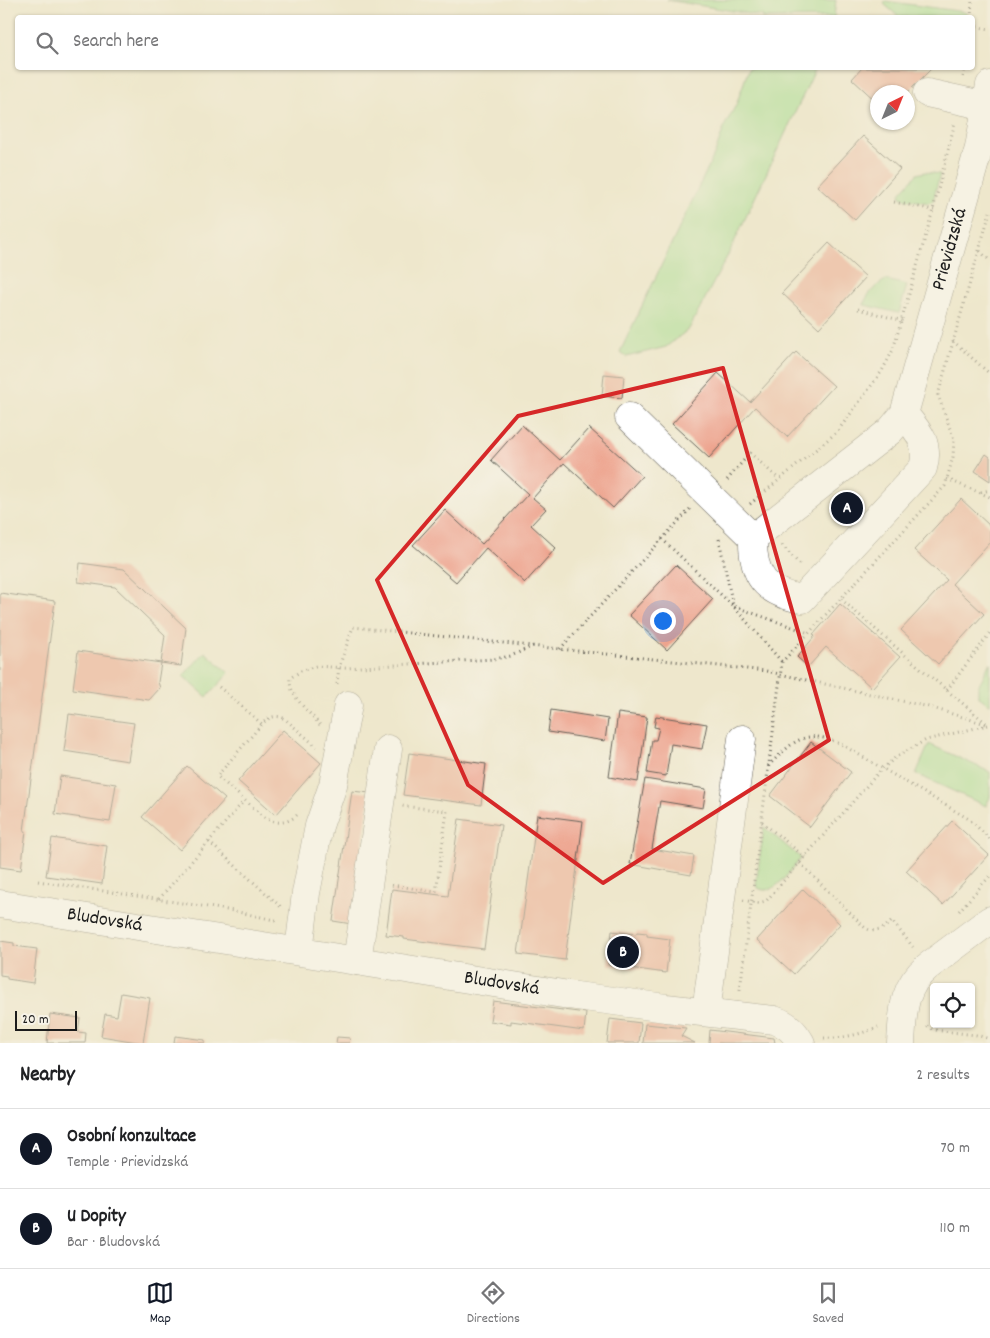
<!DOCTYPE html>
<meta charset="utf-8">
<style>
body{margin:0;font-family:Dekko,sans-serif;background:#f2f2f2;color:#202124}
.controls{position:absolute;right:15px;bottom:15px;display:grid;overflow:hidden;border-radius:5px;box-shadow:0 1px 4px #0004}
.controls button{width:45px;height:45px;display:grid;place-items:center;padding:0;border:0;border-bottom:1px solid #e0e0e0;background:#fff;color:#202124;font:25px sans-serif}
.compass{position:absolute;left:870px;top:85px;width:45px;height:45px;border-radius:50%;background:#fff;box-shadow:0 1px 4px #0004;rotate:43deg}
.scale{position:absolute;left:15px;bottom:12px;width:62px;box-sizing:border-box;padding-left:5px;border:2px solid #1c1c1c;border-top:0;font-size:14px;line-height:18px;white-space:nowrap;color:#1c1c1c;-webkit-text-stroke:4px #f7f3e8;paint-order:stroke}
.you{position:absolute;left:662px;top:620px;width:18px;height:18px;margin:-12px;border:4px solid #fff;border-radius:50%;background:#1a73e8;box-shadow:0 0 0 8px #1a73e833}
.badge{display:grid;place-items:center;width:32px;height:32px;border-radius:50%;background:#111827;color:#fff;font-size:16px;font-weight:700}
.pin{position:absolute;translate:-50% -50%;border:2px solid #fff;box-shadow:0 1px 5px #0006}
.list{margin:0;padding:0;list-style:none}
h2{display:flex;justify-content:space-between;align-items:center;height:65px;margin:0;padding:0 20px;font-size:21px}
h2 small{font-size:16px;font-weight:400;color:#757577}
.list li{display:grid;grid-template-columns:32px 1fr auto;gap:15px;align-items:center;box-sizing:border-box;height:80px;padding:0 20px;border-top:1px solid #e0e0e0}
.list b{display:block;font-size:19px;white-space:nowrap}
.list p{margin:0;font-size:16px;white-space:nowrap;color:#757577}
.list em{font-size:16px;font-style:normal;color:#757577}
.icon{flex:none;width:28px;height:28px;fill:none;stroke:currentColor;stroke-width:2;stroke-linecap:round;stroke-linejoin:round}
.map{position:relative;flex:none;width:990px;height:1043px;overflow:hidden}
.search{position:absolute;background:#fff;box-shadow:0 1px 4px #0004;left:15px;right:15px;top:15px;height:55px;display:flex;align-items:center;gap:12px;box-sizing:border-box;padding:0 18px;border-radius:5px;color:#757577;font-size:19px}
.sheet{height:225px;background:#fff}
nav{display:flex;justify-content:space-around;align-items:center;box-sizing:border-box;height:70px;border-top:1px solid #e0e0e0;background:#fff;font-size:14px;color:#757577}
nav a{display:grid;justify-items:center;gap:2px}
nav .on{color:#111827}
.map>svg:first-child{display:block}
.green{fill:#a1dd90;stroke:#5e7c56}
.building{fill:#eda28c}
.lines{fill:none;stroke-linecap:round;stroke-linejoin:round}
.minor-casing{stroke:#66635a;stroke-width:29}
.path{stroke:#66635a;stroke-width:3;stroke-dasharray:1 4;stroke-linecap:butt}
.minor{stroke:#fff;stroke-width:28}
.marked{fill:none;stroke:#d62828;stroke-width:4;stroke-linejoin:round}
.labels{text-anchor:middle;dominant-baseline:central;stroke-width:5;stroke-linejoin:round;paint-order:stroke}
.street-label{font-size:20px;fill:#1c1c1c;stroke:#f7f3e8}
</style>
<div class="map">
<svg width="990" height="1043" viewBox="0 0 990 1043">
<rect width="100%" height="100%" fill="#f7f3e8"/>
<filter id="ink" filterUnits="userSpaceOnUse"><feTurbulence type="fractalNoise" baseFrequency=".02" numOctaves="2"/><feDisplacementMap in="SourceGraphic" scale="10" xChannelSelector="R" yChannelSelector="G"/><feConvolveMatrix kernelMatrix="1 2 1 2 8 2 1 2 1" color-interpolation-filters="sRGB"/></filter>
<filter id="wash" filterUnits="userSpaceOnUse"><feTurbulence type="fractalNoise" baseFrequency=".0096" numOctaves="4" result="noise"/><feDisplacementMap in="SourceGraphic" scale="20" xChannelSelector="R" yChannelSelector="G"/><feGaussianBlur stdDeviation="1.12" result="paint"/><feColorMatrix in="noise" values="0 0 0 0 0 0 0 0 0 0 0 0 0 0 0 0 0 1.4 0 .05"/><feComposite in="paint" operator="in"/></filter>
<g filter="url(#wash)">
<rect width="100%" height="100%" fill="#eee7cc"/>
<g class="green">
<path d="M667 0H836L834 17 763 18V16Z"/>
<path d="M885 1 965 12 969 17H899L884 4Z"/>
<path d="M749 68H816L729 253 689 329 666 347 626 357 620 352 715 153 725 125 736 105Z"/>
<path d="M925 172 940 174 933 201 928 203 901 198 900 193 917 174Z"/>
<path d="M886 280 907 285 899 313 864 305C864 297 878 283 886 280Z"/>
<path d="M205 652 229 673 207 697 183 676Z"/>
<path d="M990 662V705L978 696V687Z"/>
<path d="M929 744 990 772V797L986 806 916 774Z"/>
<path d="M764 827 801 858C792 868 773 900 757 887L756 883Z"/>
</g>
<g id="blocks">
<g class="building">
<path d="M862 68H932L908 92H878V103L852 79Z"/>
<path d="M863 136 900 169 855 220 817 186Z"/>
<path d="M829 243 866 277 819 328 782 293Z"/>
<path d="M796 352 834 386 787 437 755 407 709 458 672 424 718 373 750 402Z"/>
<path d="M604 374 624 376 622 398 602 396Z"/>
<path d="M522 425 560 460 589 428 642 476 613 508 564 463 533 498 546 509 531 525 556 548 525 583 486 548 456 582 413 545 445 510 482 544 528 494 491 460Z"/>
<path d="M986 454 990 457V481L975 471Z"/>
<path d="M961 499 990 526V542L952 584 984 614 938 664 901 630 947 580 914 550Z"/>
<path d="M80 563 124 569 186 628 181 666 161 663 158 682 160 688 149 700 73 689 78 651 161 663 165 635 115 587 78 582Z"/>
<path d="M676 565 713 599 667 650 629 615Z"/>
<path d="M0 593 55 601 24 831H26L21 870 0 867Z"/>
<path d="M840 604 900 657 872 688 826 647 808 667 797 657 815 636 813 635Z"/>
<path d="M551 710 608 719 605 741 548 732Z"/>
<path d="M618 713 647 717 638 782 609 777Z"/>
<path d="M69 714 134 723 128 761 64 751Z"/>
<path d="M656 716 707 724 702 749 671 744 666 776 647 773 652 740H656L659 728 654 727Z"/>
<path d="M283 730 321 763 276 815 238 781Z"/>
<path d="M811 742 851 772 810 827 770 796Z"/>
<path d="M409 753 486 764 481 805 403 795Z"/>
<path d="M187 766 225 799 180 850 142 817Z"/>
<path d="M60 776 116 784 110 822 55 814Z"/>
<path d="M645 779 706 789 703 808 660 801 652 849 694 856 691 875 630 864Z"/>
<path d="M352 791 370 793 352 924 333 921Z"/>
<path d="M537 815 583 821 565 960 518 954Z"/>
<path d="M459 819 501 825 484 949 404 939V937L386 935 392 889 448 896Z"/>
<path d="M952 821 989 855 943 905 906 871Z"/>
<path d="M52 838 107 846 102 884 46 876Z"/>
<path d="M803 889 840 924 794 974 757 940Z"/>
<path d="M612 931 636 934 637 932 647 933V936L670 939 666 973 608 965Z"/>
<path d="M0 941 14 943V946L37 949 33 983 7 979V976L0 975Z"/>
<path d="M121 993 150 998 143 1043 101 1036 105 1014 117 1016Z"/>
<path d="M493 1001 586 1013 584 1031 511 1021V1024L490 1021Z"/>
<path d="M50 1014 80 1018 78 1032 86 1033 85 1043H47Z"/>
<path d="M610 1019 641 1023 639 1043H607Z"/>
<path d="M645 1024 686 1028 681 1036 695 1043H643Z"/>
<path d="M710 1030 774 1038 775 1043H709Z"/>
<path d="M175 1036 205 1040V1043H174Z"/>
<path d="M337 1037 350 1038 349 1043H336Z"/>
</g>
</g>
</g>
<g filter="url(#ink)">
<use href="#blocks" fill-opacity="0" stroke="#66635a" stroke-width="1"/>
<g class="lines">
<g class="minor-casing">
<g id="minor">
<path d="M927 93 987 106"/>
<path id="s1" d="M904 414C919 432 930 444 923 468L802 599C765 593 752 575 753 538L890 431 904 414 979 148 990 85"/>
<path d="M629 417 753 538"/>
<path id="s2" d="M0 904 569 995 666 1008 774 1020C787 1024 794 1031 801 1043"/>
<path d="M299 951 306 893 319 826 333 785 348 705"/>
<path d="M357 961 388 749"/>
<path d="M706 1012 742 739"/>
<path d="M901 1043C903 1013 902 988 927 967L990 920"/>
</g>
</g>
<g class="path">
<path d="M971 18 972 0"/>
<path d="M972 26 990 29"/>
<path d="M963 77 965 68"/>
<path d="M894 202 934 210"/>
<path d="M980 251 990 261"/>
<path d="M858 309 903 321"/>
<path d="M953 341 990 374"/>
<path d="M947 479 990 497"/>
<path d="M727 480 750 453 779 479"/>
<path d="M981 492 990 490"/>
<path d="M750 504 837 432 882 371 893 350 933 210 955 122"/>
<path d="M662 539 733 606 782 662"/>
<path d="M719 539 733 606 809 633"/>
<path d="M782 545 801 566"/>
<path d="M841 599 906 656 986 723"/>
<path d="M560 649 690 509"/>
<path d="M337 684 339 667 353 627 766 671 929 707 989 725"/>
<path d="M219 687 262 724"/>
<path d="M947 690 990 633"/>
<path d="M320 725C310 712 288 696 290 678L301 671 316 666 345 668 494 659 511 656 533 646"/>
<path d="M768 766C793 742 803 728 839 743L969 819 990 839"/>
<path d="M297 815C287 824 277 824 265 818L217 776 262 724C269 717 276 714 285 719L317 747"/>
<path d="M762 822 805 857"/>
<path d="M209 842 281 907"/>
<path d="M800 863 863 926C874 935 882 930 892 921L913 947"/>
<path d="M38 881 234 911 279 921"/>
<path d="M392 885 436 892 447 811 402 806"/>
<path d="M159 899 244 801"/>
<path d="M743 900 758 903 766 901 879 772 896 757 926 740 988 725"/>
<path d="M959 911 990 876"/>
<path d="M740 990 782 662 945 486 953 457 954 440 938 395 990 212"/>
<path d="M927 1026 934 1030 976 1035 990 1039"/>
<path d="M824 1038C841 1039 862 1034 878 1027"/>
</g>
<use href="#minor" class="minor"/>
</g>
</g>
<path d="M0 0H990V1043H0ZM723 368 829 740 603 883 468 785 377 580 518 416Z" fill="#eee7cc" fill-opacity=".55" fill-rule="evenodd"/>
<path class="marked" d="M723 368 829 740 603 883 468 785 377 580 518 416Z"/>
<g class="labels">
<g class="street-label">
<text stroke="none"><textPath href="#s1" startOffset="694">Prievidzská</textPath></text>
<text stroke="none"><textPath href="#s2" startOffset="106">Bludovská</textPath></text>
<text stroke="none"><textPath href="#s2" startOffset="508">Bludovská</textPath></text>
</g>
</g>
</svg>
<div class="controls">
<button><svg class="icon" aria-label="locate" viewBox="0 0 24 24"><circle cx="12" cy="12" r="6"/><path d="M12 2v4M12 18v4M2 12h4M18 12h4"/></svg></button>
</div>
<svg class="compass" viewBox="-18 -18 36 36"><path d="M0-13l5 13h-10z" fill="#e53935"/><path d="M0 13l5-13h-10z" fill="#757577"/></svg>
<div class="scale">20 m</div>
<div class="you"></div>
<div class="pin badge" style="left:847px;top:508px">A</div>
<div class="pin badge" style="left:623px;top:952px">B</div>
<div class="search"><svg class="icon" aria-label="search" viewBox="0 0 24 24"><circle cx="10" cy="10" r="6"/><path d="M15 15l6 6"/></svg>Search here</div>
</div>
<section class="sheet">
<h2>Nearby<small>2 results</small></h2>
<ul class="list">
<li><span class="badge">A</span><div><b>Osobní konzultace</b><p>Temple · Prievidzská</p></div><em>70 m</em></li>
<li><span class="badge">B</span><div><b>U Dopity</b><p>Bar · Bludovská</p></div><em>110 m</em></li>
</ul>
</section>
<nav>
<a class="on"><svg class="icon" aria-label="map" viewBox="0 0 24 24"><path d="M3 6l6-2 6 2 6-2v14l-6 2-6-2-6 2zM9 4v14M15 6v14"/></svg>Map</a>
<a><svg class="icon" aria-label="directions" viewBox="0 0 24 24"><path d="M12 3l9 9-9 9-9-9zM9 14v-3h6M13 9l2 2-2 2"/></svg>Directions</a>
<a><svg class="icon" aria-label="saved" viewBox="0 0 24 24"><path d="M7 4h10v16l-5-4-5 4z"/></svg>Saved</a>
</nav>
